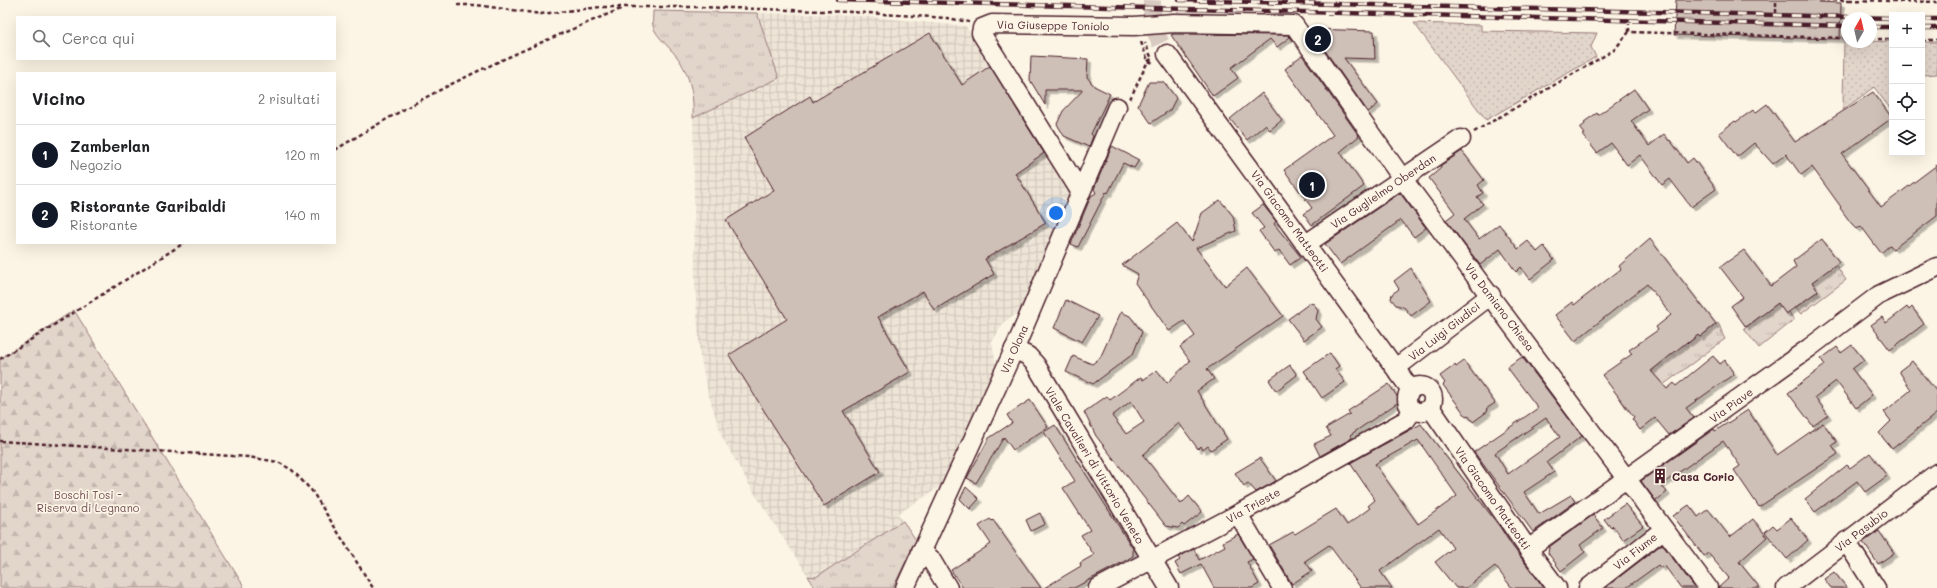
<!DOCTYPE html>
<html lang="it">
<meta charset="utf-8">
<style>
body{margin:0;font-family:Mali,sans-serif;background:#f6f6f6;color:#202124}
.controls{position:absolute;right:12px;top:12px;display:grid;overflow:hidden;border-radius:0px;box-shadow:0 4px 16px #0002}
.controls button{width:36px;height:36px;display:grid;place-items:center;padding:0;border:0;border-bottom:1px solid #e0e0e0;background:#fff;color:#202124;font:20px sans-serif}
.compass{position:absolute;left:1841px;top:12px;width:36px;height:36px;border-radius:50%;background:#fff;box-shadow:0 4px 16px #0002;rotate:8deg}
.you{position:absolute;left:1056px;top:213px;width:14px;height:14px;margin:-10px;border:3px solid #fff;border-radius:50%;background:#1a73e8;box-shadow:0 0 0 6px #1a73e833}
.badge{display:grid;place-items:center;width:26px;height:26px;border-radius:50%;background:#111827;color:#fff;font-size:13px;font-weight:700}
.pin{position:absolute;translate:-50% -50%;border:2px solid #fff;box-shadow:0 1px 4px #0006}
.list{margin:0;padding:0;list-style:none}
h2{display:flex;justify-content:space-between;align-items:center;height:52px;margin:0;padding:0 16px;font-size:17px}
h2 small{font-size:13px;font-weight:400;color:#757577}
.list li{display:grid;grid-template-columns:26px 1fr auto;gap:12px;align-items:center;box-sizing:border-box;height:60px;padding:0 16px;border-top:1px solid #e0e0e0}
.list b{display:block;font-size:15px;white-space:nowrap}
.list p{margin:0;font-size:13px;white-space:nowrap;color:#757577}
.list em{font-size:13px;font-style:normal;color:#757577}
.icon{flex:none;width:22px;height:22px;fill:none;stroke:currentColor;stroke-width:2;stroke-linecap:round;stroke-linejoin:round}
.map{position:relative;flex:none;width:1937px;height:588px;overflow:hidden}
.search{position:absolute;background:#fff;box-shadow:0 4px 16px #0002;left:16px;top:16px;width:320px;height:44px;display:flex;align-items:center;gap:10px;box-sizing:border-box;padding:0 14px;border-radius:0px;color:#757577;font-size:15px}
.panel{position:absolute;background:#fff;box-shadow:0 4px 16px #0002;left:16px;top:72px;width:320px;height:172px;border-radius:0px}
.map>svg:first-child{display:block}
.industrial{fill:url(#industrial-grid)}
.grass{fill:url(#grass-tufts);stroke:#967a7a}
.forest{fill:url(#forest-firs);stroke:#967a7a}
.park{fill:url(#park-dots);stroke:#967a7a}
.building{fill:#cfc0b7;stroke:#4a1f2b;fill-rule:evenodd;filter:url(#shadow)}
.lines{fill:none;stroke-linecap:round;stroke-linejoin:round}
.minor-tunnel{stroke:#d8cac0;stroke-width:18;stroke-dasharray:18 9;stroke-linecap:butt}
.minor-casing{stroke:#4a1f2b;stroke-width:21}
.path{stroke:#4a1f2b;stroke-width:2.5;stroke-dasharray:4 3;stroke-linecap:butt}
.minor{stroke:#fcf5e5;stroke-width:18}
.rail-casing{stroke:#4a1f2b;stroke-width:4.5}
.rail{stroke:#fcf5e5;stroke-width:3;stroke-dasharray:9;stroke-linecap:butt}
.labels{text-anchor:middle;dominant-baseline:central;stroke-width:3.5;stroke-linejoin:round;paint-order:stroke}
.street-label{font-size:11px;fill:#4a1f2b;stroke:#fcf5e5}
.poi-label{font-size:11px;font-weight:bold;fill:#4a1f2b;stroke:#fcf5e5;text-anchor:start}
.park-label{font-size:11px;fill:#704c53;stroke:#fcf5e5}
</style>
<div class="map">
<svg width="1937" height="588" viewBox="0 0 1937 588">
<defs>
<pattern id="industrial-grid" width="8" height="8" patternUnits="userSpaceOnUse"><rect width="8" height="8" fill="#eee5d7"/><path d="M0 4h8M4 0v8" fill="none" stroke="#cec4b9"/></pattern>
<pattern id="grass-tufts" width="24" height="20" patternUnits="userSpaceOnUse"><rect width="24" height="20" fill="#e2d5ca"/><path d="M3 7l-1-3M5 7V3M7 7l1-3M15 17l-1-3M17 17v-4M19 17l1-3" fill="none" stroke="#c3b6ae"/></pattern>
<pattern id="forest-firs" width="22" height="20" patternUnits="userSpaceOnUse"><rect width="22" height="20" fill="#e2d5ca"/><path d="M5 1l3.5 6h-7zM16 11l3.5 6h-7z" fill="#c3b6ae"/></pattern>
<pattern id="park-dots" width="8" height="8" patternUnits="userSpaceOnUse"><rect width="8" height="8" fill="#e2d5ca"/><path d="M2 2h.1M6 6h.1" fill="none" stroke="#c3b6ae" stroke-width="1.8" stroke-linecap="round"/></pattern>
<filter id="shadow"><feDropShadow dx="3.5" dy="3.5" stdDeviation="0" flood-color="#0004"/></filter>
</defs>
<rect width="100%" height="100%" fill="#fcf5e5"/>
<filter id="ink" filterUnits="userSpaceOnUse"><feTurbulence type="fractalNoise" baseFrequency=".025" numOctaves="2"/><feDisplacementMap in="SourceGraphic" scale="8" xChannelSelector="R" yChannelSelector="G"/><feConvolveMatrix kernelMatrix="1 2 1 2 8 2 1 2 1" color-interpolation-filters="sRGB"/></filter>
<g filter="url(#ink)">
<path class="industrial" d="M757 13 850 15 966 26 990 66 994 64 1074 196 1021 311 1004 322 992 342 996 366 941 486 898 514 903 521 816 577 808 576 751 488 722 437 708 393 700 355 695 287 693 118 779 78Z"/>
<g class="grass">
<path d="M653 11 757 13 779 78 693 118C694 97 691 79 680 61 674 51 655 36 653 26 652 21 653 16 653 11Z"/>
<path d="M1835 264 1846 280 1801 314 1795 308 1818 291 1812 282Z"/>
<path d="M1778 303 1786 314 1789 312 1794 320 1759 348 1744 329Z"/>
<path d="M1718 323C1722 329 1721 333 1725 339L1628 411 1621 400 1643 383 1655 368 1654 367 1687 342 1689 343 1698 335 1700 337Z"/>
<path d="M903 521 916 540 893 588H815L808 576 816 577Z"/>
</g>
<path class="forest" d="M74 310 243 585 244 588H0V359Z"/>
<g class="park">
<path d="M1414 23 1481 25V31L1597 33 1591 47 1596 57 1486 120Z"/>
<path d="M1844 39 1847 40V42L1892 41V111L1874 87 1843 110Z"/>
<path d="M1922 42H1937V74L1922 75Z"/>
</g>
<g class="building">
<path d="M1676 0H1819V2L1841 3 1840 39 1674 35Z"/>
<path d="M1310 29 1374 31 1375 59 1344 58 1378 104 1368 112Z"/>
<path d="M930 33 962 85 990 66 1044 153 1015 173 1046 223 985 259 994 274 934 310 923 291 878 317 910 372 843 411 880 472 824 506 729 355 787 319 726 220 774 190 744 138 810 96 813 102Z"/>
<path d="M1174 34 1288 35 1290 37 1277 47 1270 39 1231 68 1238 78 1213 96 1171 35Z"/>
<path d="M1302 55 1359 136 1340 152 1364 186 1312 225 1304 214 1312 208 1284 170 1333 135 1285 69Z"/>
<path d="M1031 56 1088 59 1087 77 1094 86 1110 94 1091 134 1093 136 1089 147 1064 136 1057 124 1063 111 1083 90H1045V105L1030 80Z"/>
<path d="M1149 82H1164L1176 98 1170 110 1151 123 1138 105Z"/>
<path d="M1634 89 1648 109 1631 121 1649 146 1664 134 1669 141 1670 140 1687 163 1693 158 1716 189 1691 207 1670 179 1662 185 1640 155 1627 165 1611 143 1597 153 1583 135 1585 134 1580 128 1585 124 1584 122 1597 113 1598 115Z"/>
<path d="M1873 92 1892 118 1842 154 1881 207 1937 165V216L1893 249 1890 245 1881 253 1861 226 1857 229 1851 223 1840 208 1841 207 1812 167 1801 175 1786 154 1773 164 1754 143 1737 157 1719 133 1735 121 1736 122 1753 110 1755 113 1767 104 1795 142Z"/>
<path d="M1262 93 1282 120 1270 130 1265 125 1247 140 1230 119Z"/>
<path d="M1112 146 1139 160 1134 168 1123 163 1108 193 1106 192 1078 247 1071 244 1091 196 1096 193 1094 189Z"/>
<path d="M1462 151 1484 180 1478 185 1483 193 1477 197 1483 204 1464 219 1479 239 1499 224 1518 249 1528 241 1537 252 1544 246 1554 260 1530 279 1521 267 1516 272 1500 249 1480 265 1446 220 1455 213 1429 178 1441 168 1440 166Z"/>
<path d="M1400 193 1426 228 1414 237 1401 220 1340 264 1325 244Z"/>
<path d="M1220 200 1233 216 1236 231 1196 248 1225 286 1247 268 1283 316 1207 369 1214 379 1197 391 1227 439 1211 450 1208 446 1203 450 1201 446 1198 449 1179 423 1143 455 1181 504 1189 496 1202 512 1184 526 1182 524 1178 528 1166 526 1096 436 1084 412 1107 396 1110 400 1141 377 1143 380 1157 370 1167 383 1190 361 1180 347 1195 336 1184 321 1169 331 1135 283 1138 274 1122 265 1177 223 1192 242 1202 213ZM1131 401 1144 422 1126 434 1112 416Z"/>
<path d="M1263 205 1276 221 1274 224 1301 257 1290 265 1279 250 1275 253 1259 231 1264 228 1252 213Z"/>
<path d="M1650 239 1716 324 1700 337 1698 335 1688 343 1687 342 1651 371 1667 389 1674 383 1676 386 1713 356 1720 364 1725 360 1734 374 1686 408 1694 418 1669 435 1655 418 1640 430 1632 419 1634 417 1602 375 1632 354 1629 350 1658 330 1656 327 1671 315 1647 284 1575 341 1555 315 1572 302 1574 305 1621 269 1619 266Z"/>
<path d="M1822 239 1839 262 1812 282 1818 291 1786 314 1778 303 1746 327 1731 306 1743 297 1720 267 1744 250 1771 286 1796 267 1793 261Z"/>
<path d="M1411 268 1431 301 1411 316 1404 307 1396 305 1391 299 1392 294 1399 289 1394 281Z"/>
<path d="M1066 300 1098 316 1082 342 1054 328Z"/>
<path d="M1310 303 1314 304 1318 310 1316 319 1322 327 1304 340 1288 319Z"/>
<path d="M1907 307 1909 310 1912 307 1924 324 1890 350 1871 325 1882 317 1886 323Z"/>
<path d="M1121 312 1130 316 1142 332 1133 354 1093 384 1066 372 1073 356 1092 364 1100 358Z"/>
<path d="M1852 345 1864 360 1852 369 1872 395 1856 408 1836 381 1815 397 1828 415 1813 426 1788 393 1825 365 1821 359 1837 347 1841 353Z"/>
<path d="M1330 353 1339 366 1335 369 1345 382 1322 398 1304 371Z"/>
<path d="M1522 357 1582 436 1547 462 1554 472 1524 492 1539 514 1571 495 1575 502 1533 532 1474 452 1538 408 1507 367ZM1546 418 1560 437 1508 474 1495 453Z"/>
<path d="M1464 361 1495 403 1486 409 1488 411 1473 422 1468 415 1466 416 1443 385 1445 383 1440 376 1455 365 1456 367Z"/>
<path d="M1912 361 1937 392V413L1892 449 1879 433 1891 421 1884 412 1911 390 1899 371Z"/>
<path d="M1290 365 1297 375 1276 391 1269 380Z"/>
<path d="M1389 384 1400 401 1350 435 1352 438 1320 456 1314 444 1331 436 1326 428 1350 414 1348 411Z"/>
<path d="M1030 400 1048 427 1013 450 1004 437 976 483 967 478 989 438 1012 423 1007 415Z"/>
<path d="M1748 410 1777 455 1823 423 1837 442 1832 445 1838 454 1759 507 1734 470 1740 466 1723 441 1661 485 1667 492 1656 501 1641 481 1714 429 1715 431Z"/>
<path d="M1421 424 1500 527 1510 543 1544 588H1512L1495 566 1466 588H1456L1435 562 1453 548 1439 528 1380 571 1392 588H1361L1329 545 1305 561 1312 571 1292 584 1269 545 1293 532 1295 534 1336 509 1347 525 1370 508 1368 506 1375 500 1350 463ZM1418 440 1457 496 1418 524 1375 464Z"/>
<path d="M1055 425 1133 549V556L1123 562 1074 588H1044L1081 566 1080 563 1094 555 1081 535 1090 530 1063 488 1075 481 1044 432Z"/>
<path d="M1870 453 1887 476 1865 492 1857 481 1815 512 1805 499 1847 465 1850 468Z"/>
<path d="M1260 458 1276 481 1256 492 1248 483 1244 486 1235 473Z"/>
<path d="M966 487 979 499 970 509 960 499Z"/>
<path d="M1625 504 1643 526 1623 540 1613 526 1611 528 1604 519Z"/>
<path d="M1689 505 1698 517 1708 509 1730 537 1753 519 1767 537 1739 562 1760 588H1718L1729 578 1708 553 1704 556 1673 516Z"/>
<path d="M1040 513 1045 524 1031 531 1026 520Z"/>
<path d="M1593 515 1603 528 1580 545 1585 552 1561 571 1548 553 1549 547Z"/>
<path d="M1791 518 1808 540 1787 559 1765 532 1773 525 1777 529Z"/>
<path d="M990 519 992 521 993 520 1041 588H963L951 570 991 544 979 526Z"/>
<path d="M1879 531 1894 553 1878 564 1863 542Z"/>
<path d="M1238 534 1253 559 1247 562 1259 584 1252 588H1214L1201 564 1181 574 1175 563 1180 560 1178 557 1194 549 1199 560 1225 546 1223 542Z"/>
<path d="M1662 544 1695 588H1681L1664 565 1661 568 1658 565 1626 588H1605Z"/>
<path d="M1834 572 1847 588H1831L1824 579Z"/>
</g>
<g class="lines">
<path class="minor-tunnel" d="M1152 0C1151 21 1155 36 1167 54"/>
<g class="minor-casing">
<g id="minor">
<path d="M1167 54 1411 390"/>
<path d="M1080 191 981 33 982 28 992 24 1134 26 1174 23 1294 25 1402 178 1708 588"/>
<path d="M1306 244 1461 139"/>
<path d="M1014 349 1028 356 1036 365 1169 588"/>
<path d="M1397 367 1491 295"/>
<circle cx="1420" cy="399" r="13"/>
<path d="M1430 407 1528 549 1557 588"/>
<path d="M1238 514 1282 588"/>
<path d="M1846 541 1876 588"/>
<path d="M1528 549 1809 348 1879 295 1937 267"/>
<path d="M921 551 930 558 948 588"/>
<path d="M905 588 1018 341 1117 107"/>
<path d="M1098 588 1238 514 1406 420 1413 410"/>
<path d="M1588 588 1663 530"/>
<path d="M1786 588 1937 473"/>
</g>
</g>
<g class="path">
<path d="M1826 0H1850"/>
<path d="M1850 0 1937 2"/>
<path d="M457 5H476L541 14 601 7H699L852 12 947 18 969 22"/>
<path d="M1776 13V0"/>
<path d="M1629 32V24"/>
<path d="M1871 39H1892"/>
<path d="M1922 40H1937"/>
<path d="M1141 42 1148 61 1154 63"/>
<path d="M1130 99 1148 61 1152 59 1145 43"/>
<path d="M1474 132 1614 50 1629 32 1847 38"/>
<path d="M335 150C379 123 424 97 470 75 520 51 572 29 623 8"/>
<path d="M0 359 184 243"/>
<path d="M0 441 248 457 278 462 292 470 312 491 373 588"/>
</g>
<use href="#minor" class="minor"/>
<g class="rail-casing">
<g id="rail">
<path d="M838 0 1847 26"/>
<path d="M1179 0 1892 18"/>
<path d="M1922 19H1937"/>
<path d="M1871 27H1892"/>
<path d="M1922 28H1937"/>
</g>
</g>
<use href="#rail" class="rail"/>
</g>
</g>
<defs>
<g id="building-bare" transform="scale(1.2)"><path d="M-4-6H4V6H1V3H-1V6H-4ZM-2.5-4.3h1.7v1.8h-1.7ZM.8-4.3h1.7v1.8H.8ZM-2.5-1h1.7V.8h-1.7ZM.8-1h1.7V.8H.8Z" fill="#4a1f2b" stroke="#fcf5e5" stroke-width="2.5" paint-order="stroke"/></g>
</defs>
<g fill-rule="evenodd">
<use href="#building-bare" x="1660" y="476"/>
</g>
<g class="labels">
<g class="street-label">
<text transform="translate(1053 25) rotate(1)">Via Giuseppe Toniolo</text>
<text transform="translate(1383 191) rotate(-34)">Via Guglielmo Oberdan</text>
<text transform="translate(1290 221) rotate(54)">Via Giacomo Matteotti</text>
<text transform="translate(1500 307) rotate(53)">Via Damiano Chiesa</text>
<text transform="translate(1444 331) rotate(-38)">Via Luigi Giudici</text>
<text transform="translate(1014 349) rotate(-66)">Via Olona</text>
<text transform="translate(1731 405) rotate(-36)">Via Piave</text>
<text transform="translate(1095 465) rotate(59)">Viale Cavalieri di Vittorio Veneto</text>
<text transform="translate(1493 498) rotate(55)">Via Giacomo Matteotti</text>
<text transform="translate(1253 505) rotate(-29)">Via Trieste</text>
<text transform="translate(1861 530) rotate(-37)">Via Pasubio</text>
<text transform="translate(1635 551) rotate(-38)">Via Fiume</text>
</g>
<g class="poi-label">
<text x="1672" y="476">Casa Corio</text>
</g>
<g class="park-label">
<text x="88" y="494">Boschi Tosi -<tspan x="88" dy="13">Riserva di Legnano</tspan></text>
</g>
</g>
</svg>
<div class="controls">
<button>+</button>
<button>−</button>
<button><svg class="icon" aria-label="locate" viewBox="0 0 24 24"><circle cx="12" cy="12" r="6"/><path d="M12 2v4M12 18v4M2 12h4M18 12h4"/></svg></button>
<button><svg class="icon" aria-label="layers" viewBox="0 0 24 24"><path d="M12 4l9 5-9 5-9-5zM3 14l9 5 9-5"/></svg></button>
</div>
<svg class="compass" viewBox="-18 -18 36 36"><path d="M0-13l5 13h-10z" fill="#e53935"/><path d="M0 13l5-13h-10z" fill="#757577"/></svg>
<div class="you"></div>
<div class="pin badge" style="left:1312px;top:185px">1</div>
<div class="pin badge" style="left:1318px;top:39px">2</div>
<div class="search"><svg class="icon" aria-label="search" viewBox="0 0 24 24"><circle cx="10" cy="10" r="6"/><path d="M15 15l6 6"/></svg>Cerca qui</div>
<section class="panel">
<h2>Vicino<small>2 risultati</small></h2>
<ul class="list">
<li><span class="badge">1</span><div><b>Zamberlan</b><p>Negozio</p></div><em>120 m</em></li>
<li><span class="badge">2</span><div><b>Ristorante Garibaldi</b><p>Ristorante</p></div><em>140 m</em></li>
</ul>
</section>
</div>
